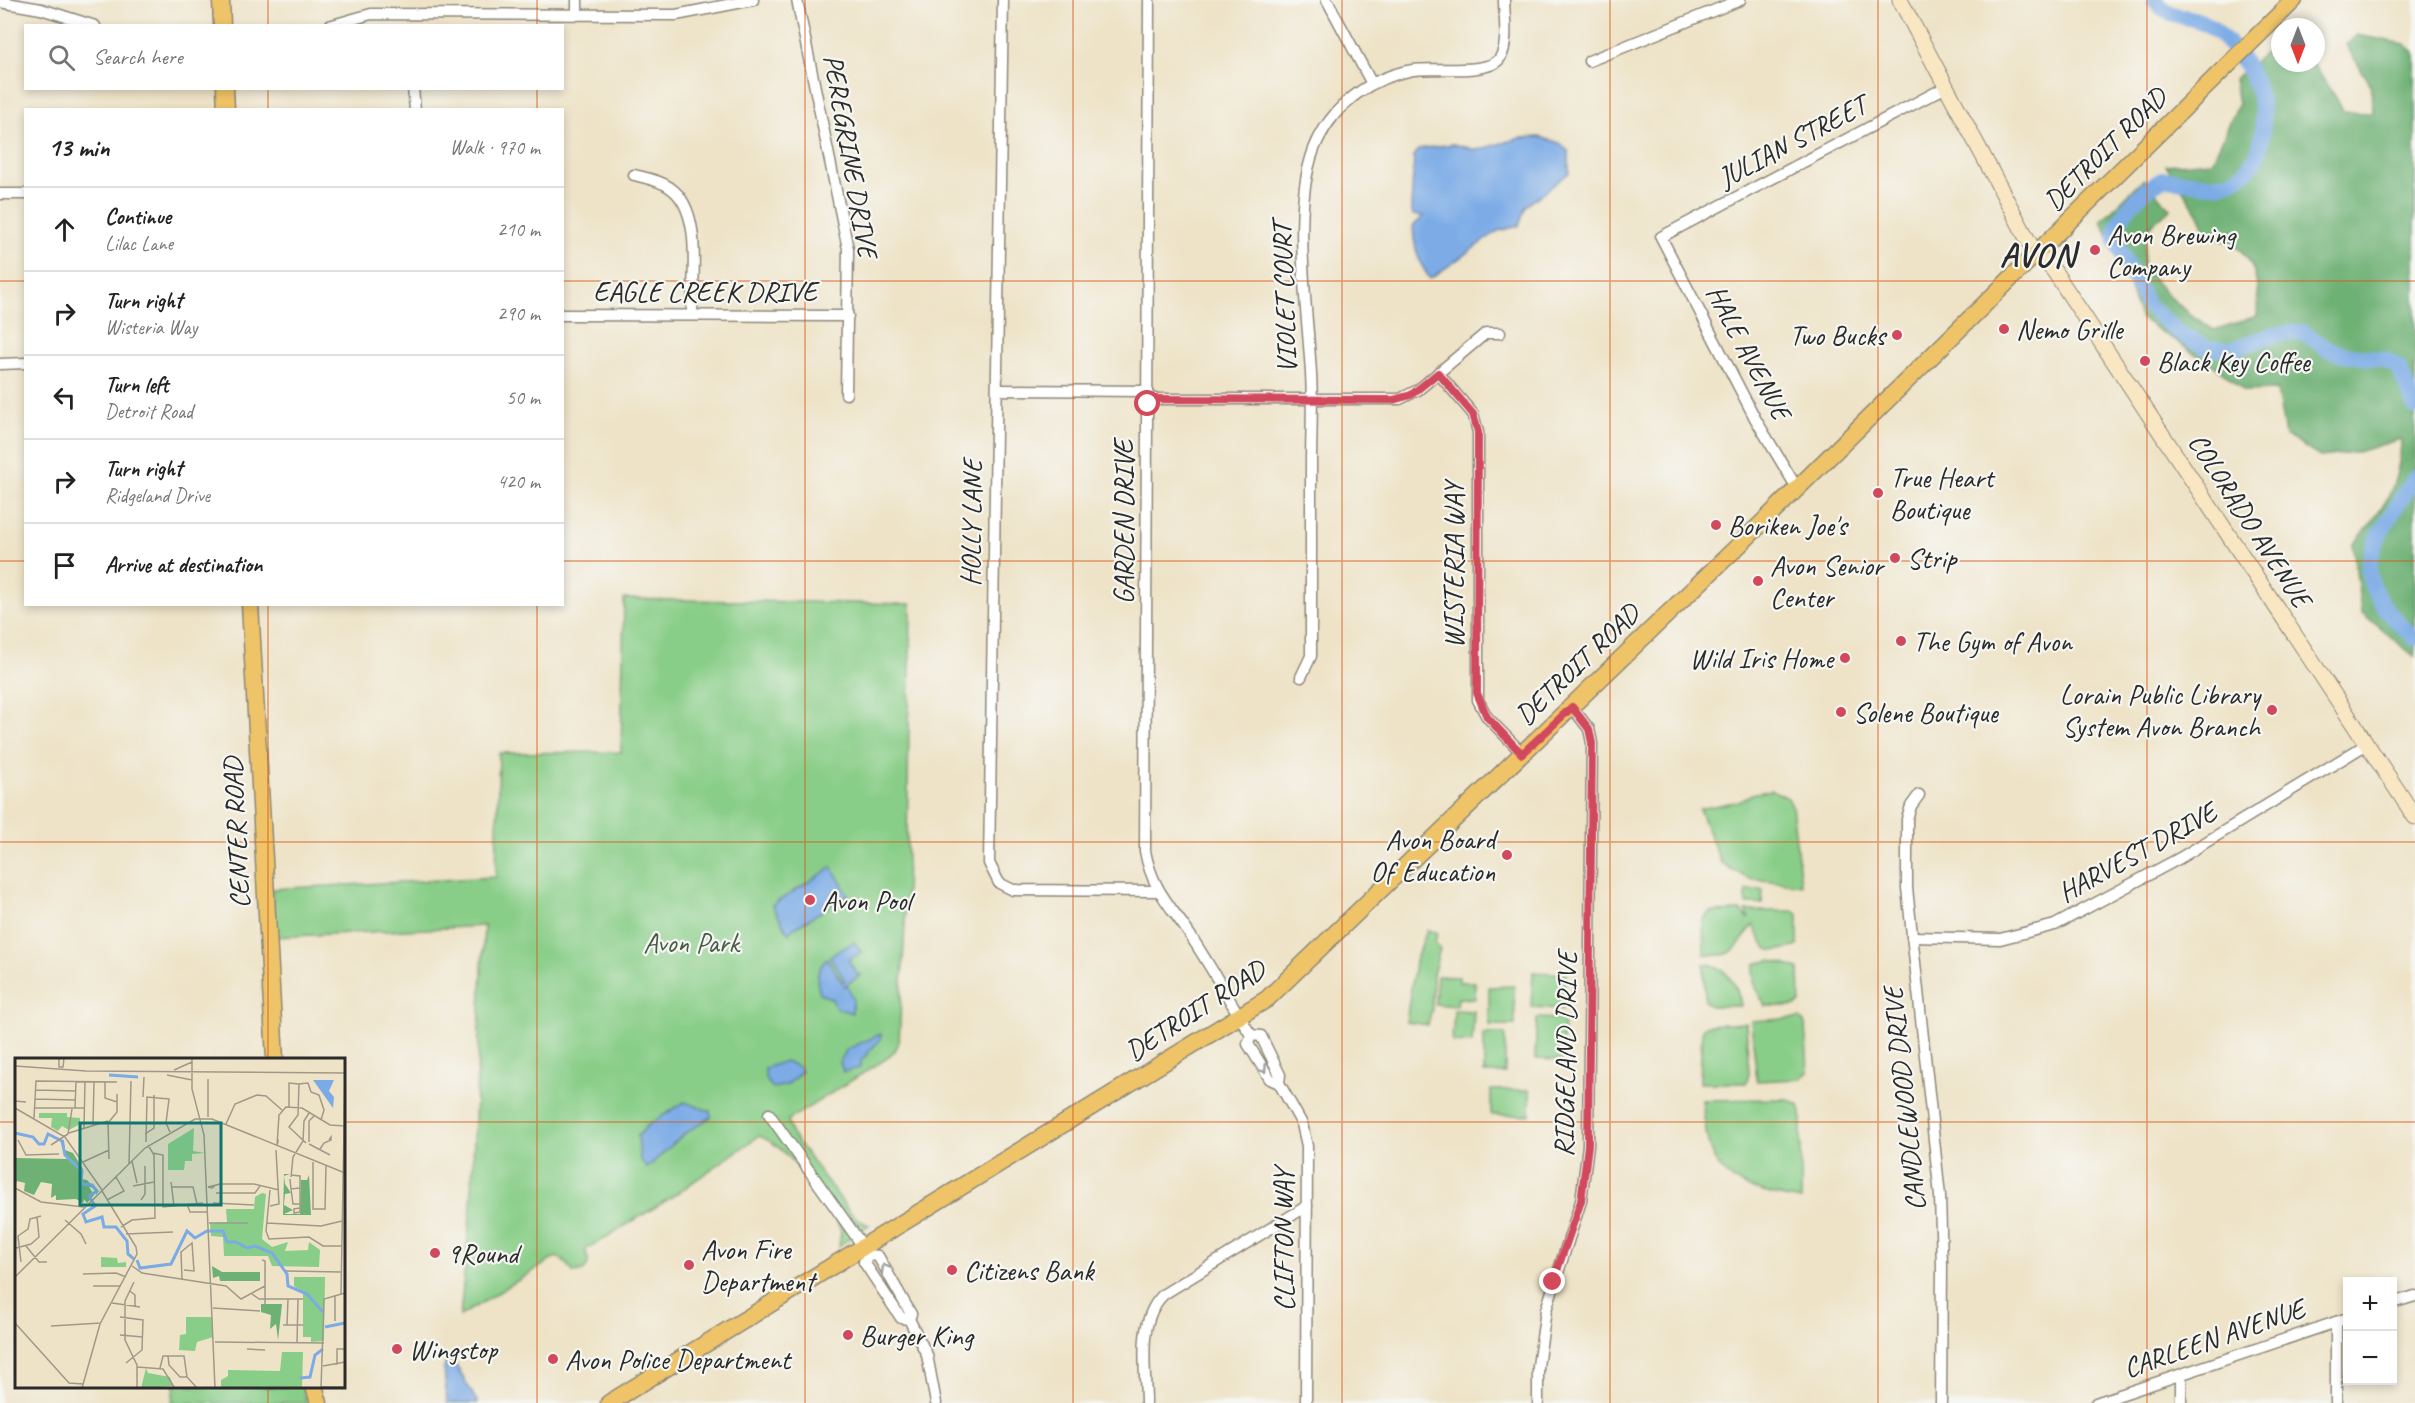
<!DOCTYPE html>
<meta charset="utf-8">
<style>
body{margin:0;font-family:Caveat,sans-serif;background:#f2f2f2;color:#222}
.controls{position:absolute;right:18px;bottom:18px;display:grid;overflow:hidden;border-radius:0px;box-shadow:0 3px 9px #0003}
.controls button{width:54px;height:54px;display:grid;place-items:center;padding:0;border:0;border-bottom:2px solid #e0e0e0;background:#fff;color:#222;font:30px sans-serif}
.compass{position:absolute;left:2271px;top:18px;width:54px;height:54px;border-radius:50%;background:#fff;box-shadow:0 3px 9px #0003;rotate:180deg}
.stop{position:absolute;width:18px;height:18px;margin:-14px;border:4px solid #d1495b;border-radius:50%;background:#fff}
.stop.end{background:#d1495b;border-color:#fff;box-shadow:0 2px 6px #0008}
.list{margin:0;padding:0;list-style:none}
h2{display:flex;justify-content:space-between;align-items:center;height:78px;margin:0;padding:0 24px;font-size:26px}
h2 small{font-size:20px;font-weight:400;color:#767676}
.list li{display:grid;grid-template-columns:39px 1fr auto;gap:18px;align-items:center;box-sizing:border-box;height:84px;padding:0 24px;border-top:2px solid #e0e0e0}
.list b{display:block;font-size:22px;white-space:nowrap}
.list p{margin:0;font-size:20px;white-space:nowrap;color:#767676}
.list em{font-size:20px;font-style:normal;color:#767676}
.icon{flex:none;width:33px;height:33px;fill:none;stroke:currentColor;stroke-width:2;stroke-linecap:round;stroke-linejoin:round}
.map{position:relative;flex:none;width:2415px;height:1403px;overflow:hidden}
.search{position:absolute;background:#fff;box-shadow:0 3px 9px #0003;left:24px;top:24px;width:540px;height:66px;display:flex;align-items:center;gap:15px;box-sizing:border-box;padding:0 21px;border-radius:0px;color:#767676;font-size:22px}
.panel{position:absolute;background:#fff;box-shadow:0 3px 9px #0003;left:24px;top:108px;width:540px;height:498px;border-radius:0px}
.map>svg:first-child{display:block}
.green{fill:#89ce88;stroke:#5a7c5a;stroke-width:1.5}
.forest{fill:#6eb174;stroke:#4c6e50;stroke-width:1.5}
.water{fill:#7babe6;stroke:#536b88;stroke-width:1.5}
.lines{fill:none;stroke-linecap:round;stroke-linejoin:round}
.river{stroke:#7babe6;stroke-width:16}
.street-casing{stroke:#8c8779;stroke-width:13}
.secondary-casing{stroke:#8c8779;stroke-width:17}
.primary-casing{stroke:#8c8779;stroke-width:19}
.street{stroke:#fff;stroke-width:10}
.secondary{stroke:#f9e7c3;stroke-width:15}
.primary{stroke:#efc469;stroke-width:16}
.oneway{stroke:#a0a0a0}
.route{stroke:#d1495b;stroke-width:8}
.grid{fill:none;stroke:#d5540f;stroke-width:1.5;stroke-opacity:0.55}
.poi-dot{fill:#d1495b;stroke:#f6f6f2;stroke-width:2}
.labels{text-anchor:middle;dominant-baseline:central;stroke-width:4.5;stroke-linejoin:round;paint-order:stroke}
.street-label{font-size:28px;fill:#2b2b2b;stroke:#f6f6f2}
.poi-label{font-size:28px;fill:#2b2b2b;stroke:#f6f6f2;text-anchor:start}
.park-label{font-size:28px;fill:#475c47;stroke:#f6f6f2}
.district-label{font-size:34px;font-weight:bold;letter-spacing:1.5px;fill:#2b2b2b;stroke:#f6f6f2}
.inset-river{fill:none;stroke:#7babe6;stroke-width:3}
.inset-road{fill:none;stroke:#a09989;stroke-width:1.5}
.view{fill:#0f766e;fill-opacity:0.15;stroke:#0f766e;stroke-width:3}
.inset-edge{fill:none;stroke:#2b2b2b;stroke-width:3}
</style>
<div class="map">
<svg width="2415" height="1403" viewBox="0 0 2415 1403">
<rect width="100%" height="100%" fill="#f6f6f2"/>
<filter id="ink" filterUnits="userSpaceOnUse"><feTurbulence type="fractalNoise" baseFrequency=".0167" numOctaves="2"/><feDisplacementMap in="SourceGraphic" scale="12" xChannelSelector="R" yChannelSelector="G"/><feConvolveMatrix kernelMatrix="1 2 1 2 8 2 1 2 1" color-interpolation-filters="sRGB"/></filter>
<filter id="wash" filterUnits="userSpaceOnUse"><feTurbulence type="fractalNoise" baseFrequency=".008" numOctaves="4" result="noise"/><feDisplacementMap in="SourceGraphic" scale="24" xChannelSelector="R" yChannelSelector="G"/><feGaussianBlur stdDeviation="1.35" result="paint"/><feColorMatrix in="noise" values="0 0 0 0 0 0 0 0 0 0 0 0 0 0 0 0 0 1.4 0 .05"/><feComposite in="paint" operator="in"/></filter>
<g filter="url(#wash)">
<rect width="100%" height="100%" fill="#eee3c7"/>
<g class="green">
<path d="M624 599 911 604 906 902 899 1042 895 1051 886 1059 788 1120 791 1133 850 1212 860 1221 869 1225 839 1246 841 1232 838 1223C818 1196 792 1148 759 1136L667 1200 585 1250C588 1258 591 1265 583 1271L574 1273 562 1259 556 1257 460 1316 471 1206 484 926 274 937 272 889 496 877 499 753 621 752Z"/>
<path d="M1772 790 1788 798 1792 806 1801 885 1747 878 1721 863 1699 809 1739 801 1752 794Z"/>
<path d="M1746 890H1763L1762 904H1746Z"/>
<path d="M1741 911 1749 919 1746 911H1795L1798 915V946C1764 954 1768 954 1753 925 1735 948 1736 959 1704 954L1703 919 1710 912Z"/>
<path d="M1427 930 1437 932 1435 944 1440 948 1433 975 1432 1009 1428 1025 1406 1022 1415 962Z"/>
<path d="M1771 960 1799 969 1800 1003 1795 1006H1766C1758 994 1750 980 1755 964Z"/>
<path d="M1704 964C1726 964 1738 986 1741 1006H1710L1705 1001Z"/>
<path d="M1533 972 1566 974 1563 1009 1531 1007Z"/>
<path d="M1437 976 1459 977V982H1475V999L1458 998 1457 1006 1435 1004Z"/>
<path d="M1514 986 1515 1025H1489V987Z"/>
<path d="M1454 1010 1474 1011 1472 1043 1452 1042Z"/>
<path d="M1537 1018 1564 1019 1562 1060 1535 1059Z"/>
<path d="M1800 1018 1805 1024 1808 1072 1800 1079 1757 1081 1751 1021Z"/>
<path d="M1746 1023 1749 1074 1746 1083H1700L1702 1029 1708 1025Z"/>
<rect x="1484" y="1034" width="21" height="39"/>
<rect x="1491" y="1090" width="39" height="25"/>
<path d="M1787 1099 1799 1105 1801 1112V1200C1765 1193 1721 1188 1709 1146 1705 1131 1704 1115 1702 1100Z"/>
<path d="M174 1386 302 1387 307 1403H172Z"/>
</g>
<path class="forest" d="M2357 35 2405 44 2415 53V657L2361 612 2353 545C2383 510 2400 488 2401 439L2354 453 2320 457 2285 435 2277 390 2244 391 2219 369 2140 318 2121 261 2101 221 2144 179 2170 209 2146 230 2143 266C2163 293 2185 313 2214 330L2257 316C2259 292 2258 260 2235 246 2227 241 2217 238 2208 235L2198 213 2166 165 2212 161 2238 105 2234 79 2280 40V63H2313L2344 112 2373 113 2371 85 2346 45Z"/>
<g class="water">
<path d="M1540 137 1560 143 1569 152V173L1526 206 1519 226 1498 231 1430 279C1418 262 1414 248 1413 226L1424 216 1413 215 1411 208 1414 156 1419 149 1453 144 1477 150 1520 138Z"/>
<path d="M832 867 848 895 791 930 789 934 772 905Z"/>
<path d="M854 942 861 952 848 960 857 974 861 975 844 986H848L853 1000 852 1013 836 1008 832 999 820 993C815 979 817 969 827 958L842 982 845 981 830 956Z"/>
<path d="M881 1034V1038L861 1061 860 1068 843 1072 840 1062 847 1049Z"/>
<path d="M785 1061 799 1067 801 1072 787 1085 773 1088 765 1079V1068Z"/>
<path d="M684 1102 710 1111 711 1117 684 1134 647 1168 640 1159 638 1136 648 1125Z"/>
<path d="M446 1362 455 1364 478 1403H447L444 1368Z"/>
</g>
<g class="lines">
<g class="river">
<path d="M2155 0C2167 21 2193 13 2211 27 2226 39 2247 62 2254 80 2267 111 2269 162 2235 179 2210 192 2189 179 2164 179 2143 189 2112 218 2116 242L2147 305 2182 335 2207 348 2230 350 2273 335 2303 332 2327 349 2343 354 2386 360 2399 368 2415 407"/>
<path d="M2415 477C2372 549 2338 572 2415 638"/>
</g>
</g>
</g>
<g filter="url(#ink)">
<g class="lines">
<g class="street-casing">
<g id="street">
<path d="M797 0 848 249 846 394"/>
<path d="M1003 0 989 863 999 883 1013 890 1158 891"/>
<path d="M1149 0 1145 851C1152 889 1170 905 1190 935 1212 968 1230 1002 1251 1035"/>
<path d="M1327 0 1372 84"/>
<path d="M0 2 41 9 95 26"/>
<path d="M577 15V0"/>
<path d="M329 26 371 14 676 15 753 0"/>
<path d="M1589 61 1740 0"/>
<path d="M413 88 415 110"/>
<path d="M634 175C645 178 659 180 669 187 704 209 692 279 692 315"/>
<path d="M0 194H26"/>
<path d="M562 315 848 316"/>
<path d="M0 364 26 363"/>
<path d="M1438 373 1473 414 1478 432V700L1487 717 1523 754"/>
<path d="M998 390 1148 391"/>
<path d="M1148 399H1400L1418 390 1486 333H1500"/>
<path d="M1797 488 1756 420 1661 237 1946 87"/>
<path d="M1301 677 1311 656C1311 592 1311 529 1311 465 1311 435 1313 404 1311 374 1308 310 1289 198 1318 140 1336 103 1372 77 1413 70 1432 67 1490 75 1500 58 1509 44 1504 16 1504 0"/>
<path d="M1919 795 1911 806 1907 819V888L1940 1196 1942 1266 1941 1403"/>
<path d="M1912 937 2000 939 2055 925 2180 858 2367 744"/>
<path d="M1279 1083 1270 1079 1248 1044 1251 1035 1261 1036 1280 1075 1279 1083 1302 1124 1307 1146 1306 1403"/>
<path d="M769 1114 867 1252"/>
<path d="M2392 1303 2415 1296"/>
<path d="M909 1319 901 1318 864 1262 869 1255 878 1256 911 1314 909 1319 927 1355 936 1403"/>
<path d="M1146 1403C1146 1368 1136 1320 1164 1294L1307 1206"/>
<path d="M1538 1403V1366L1546 1310 1581 1201 1588 1145 1592 743 1589 729 1572 707"/>
<path d="M2096 1403 2348 1318"/>
<path d="M2181 1403V1375"/>
<path d="M2336 1403V1322"/>
</g>
</g>
<g class="secondary-casing">
<path id="secondary" d="M1900 0 2030 244 2054 271 2415 817"/>
</g>
<g class="primary-casing">
<g id="primary">
<path d="M221 0 222 26"/>
<path d="M225 88 226 110"/>
<path d="M250 604 275 1060"/>
<path d="M314 1386 319 1403"/>
<path d="M609 1403 1267 999 1762 523 2294 0"/>
</g>
</g>
<use href="#street" class="street"/>
<use href="#secondary" class="secondary"/>
<use href="#primary" class="primary"/>
</g>
<defs><path id="oneway-chevron" d="M-2-3.5L2.5 0L-2 3.5" fill="none" stroke-width="1.6" stroke-linecap="round" stroke-linejoin="round" transform="scale(1.5)"/></defs>
<g class="oneway">
<use href="#oneway-chevron" transform="translate(1263 1069) rotate(57)"/>
<use href="#oneway-chevron" transform="translate(885 1268) rotate(-120)"/>
</g>
</g>
<g class="lines" filter="url(#ink)">
<path class="route" d="M1148 404V399L1393 400 1411 395 1438 373 1473 414 1478 432 1477 693 1487 717 1522 754 1572 707 1589 729 1592 743 1588 1145 1581 1201 1553 1282"/>
</g>
<path class="grid" d="M268 0V26M537 0V26M805 0V1403M1073 0V1403M1342 0V1403M1610 0V1403M1878 0V1403M2147 0V1403M268 88V110M537 88V110M0 281H26M562 281H2415M0 561H26M562 561H2415M268 604V1060M537 604V1403M0 842H2415M0 1122H16M344 1122H2415M268 1386V1403"/>
<g class="poi-dot">
<circle cx="2095" cy="250" r="6"/>
<circle cx="2004" cy="329" r="6"/>
<circle cx="1897" cy="335" r="6"/>
<circle cx="2145" cy="361" r="6"/>
<circle cx="1878" cy="493" r="6"/>
<circle cx="1716" cy="525" r="6"/>
<circle cx="1895" cy="558" r="6"/>
<circle cx="1758" cy="581" r="6"/>
<circle cx="1901" cy="641" r="6"/>
<circle cx="1845" cy="658" r="6"/>
<circle cx="2272" cy="710" r="6"/>
<circle cx="1841" cy="712" r="6"/>
<circle cx="1507" cy="855" r="6"/>
<circle cx="810" cy="900" r="6"/>
<circle cx="435" cy="1253" r="6"/>
<circle cx="689" cy="1265" r="6"/>
<circle cx="952" cy="1270" r="6"/>
<circle cx="848" cy="1335" r="6"/>
<circle cx="397" cy="1349" r="6"/>
<circle cx="553" cy="1359" r="6"/>
</g>
<g class="labels">
<g class="street-label">
<text transform="translate(1792 141) rotate(-28)">JULIAN STREET</text>
<text transform="translate(2105 149) rotate(-45)">DETROIT ROAD</text>
<text transform="translate(851 156) rotate(80)">PEREGRINE DRIVE</text>
<text x="705" y="291">EAGLE CREEK DRIVE</text>
<text transform="translate(1284 298) rotate(-92)">VIOLET COURT</text>
<text transform="translate(1749 352) rotate(62)">HALE AVENUE</text>
<text transform="translate(2250 520) rotate(57)">COLORADO AVENUE</text>
<text transform="translate(1123 522) rotate(-90)">GARDEN DRIVE</text>
<text transform="translate(971 523) rotate(-89)">HOLLY LANE</text>
<text transform="translate(1453 565) rotate(-90)">WISTERIA WAY</text>
<text transform="translate(1577 664) rotate(-44)">DETROIT ROAD</text>
<text transform="translate(236 833) rotate(-93)">CENTER ROAD</text>
<text transform="translate(2137 852) rotate(-29)">HARVEST DRIVE</text>
<text transform="translate(1195 1010) rotate(-33)">DETROIT ROAD</text>
<text transform="translate(1565 1054) rotate(-89)">RIDGELAND DRIVE</text>
<text transform="translate(1904 1099) rotate(-96)">CANDLEWOOD DRIVE</text>
<text transform="translate(1283 1240) rotate(-90)">CLIFTON WAY</text>
<text transform="translate(2214 1338) rotate(-19)">CARLEEN AVENUE</text>
</g>
<g class="poi-label">
<text x="2107" y="234">Avon Brewing<tspan x="2107" dy="32">Company</tspan></text>
<text x="2016" y="329">Nemo Grille</text>
<text x="1885" y="335" text-anchor="end">Two Bucks</text>
<text x="2157" y="361">Black Key Coffee</text>
<text x="1890" y="477">True Heart<tspan x="1890" dy="32">Boutique</tspan></text>
<text x="1728" y="525">Boriken Joe's</text>
<text x="1907" y="558">Strip</text>
<text x="1770" y="565">Avon Senior<tspan x="1770" dy="32">Center</tspan></text>
<text x="1913" y="641">The Gym of Avon</text>
<text x="1833" y="658" text-anchor="end">Wild Iris Home</text>
<text x="2260" y="694" text-anchor="end">Lorain Public Library<tspan x="2260" dy="32">System Avon Branch</tspan></text>
<text x="1853" y="712">Solene Boutique</text>
<text x="1495" y="839" text-anchor="end">Avon Board<tspan x="1495" dy="32">Of Education</tspan></text>
<text x="822" y="900">Avon Pool</text>
<text x="701" y="1249">Avon Fire<tspan x="701" dy="32">Department</tspan></text>
<text x="447" y="1253">9Round</text>
<text x="964" y="1270">Citizens Bank</text>
<text x="860" y="1335">Burger King</text>
<text x="409" y="1349">Wingstop</text>
<text x="565" y="1359">Avon Police Department</text>
</g>
<g class="park-label">
<text x="691" y="942">Avon Park</text>
</g>
<g class="district-label">
<text x="2038" y="254">AVON</text>
</g>
</g>
<g transform="translate(15 1058)">
<rect width="330" height="330" fill="#eee3c7"/>
<path d="M24 55H52V59L65 60V66L54 72 47 68 43 73 36 69 37 60H24ZM179 70 178 93 190 95 177 96V103H170L169 112H153V86ZM247 135 251 136 247 181 257 189 273 184 270 193 293 192 294 184 305 192 304 209 257 208 253 198H209L208 179 196 178 195 165 212 164 211 151H239L240 139ZM86 199 102 200 103 205 111 204V209H86ZM279 219H310L309 283 296 284V279H288V234L279 228ZM171 259H197L198 279 182 284 180 293 164 292 165 277 171 276ZM267 294H288L287 330H206V322L213 318V312L265 313ZM131 310 133 315 155 319 158 328 126 330Z" fill="#89ce88"/>
<path d="M49 82 50 92 58 95 68 111 66 121 72 122 83 134 81 137 80 130 74 129 79 137 72 145 69 141 68 145 61 141 41 142V137L36 140 37 126 26 124 19 137 9 133 10 125 2 123 0 129V100L52 101 46 84ZM269 116H275L269 118 270 126 276 135 270 136 269 147 278 152 269 156H285L286 122H292L294 117 296 157H268ZM197 208 207 214H245V223H205L204 218 198 220ZM246 246H267L263 282 261 266 255 271 256 257 246 254Z" fill="#6eb174"/>
<path d="M298 22H319L314 33 319 39 318 50Z" fill="#7babe6"/>
<path class="inset-river" d="M94 17 123 19M0 75 18 79 24 86H29L33 76 47 83 50 97 67 113 66 126 77 127 82 133 74 138 80 148 68 156 71 164 87 159 89 169H101L112 183 113 196 119 201M122 202 125 210 156 206 172 173 180 180 192 173H208L212 184H221L232 190 240 188 257 195 272 216 273 228 292 236 308 254M310 269 330 265M285 320 295 319 300 297 308 291"/>
<path class="inset-road" d="M44 0V9H48L49 0M177 1V31L189 77 200 330M0 8 71 13 330 15M159 12 177 4M152 17 177 22M90 24V40L102 44M0 32V43L11 44M20 32 61 33M296 34 304 37 309 52 306 62M128 39 129 19M20 41 61 42M274 49V25L284 26M0 50 50 79 87 132M20 50H70M60 50 61 23M193 59V21M19 60 21 23 102 24M211 66 220 46 242 37 251 38 267 52M78 67 79 24M69 70 70 23M54 75 93 63M130 76 139 70V37M263 81V84L262 87 264 57 271 49 287 50 315 67 330 68M3 82 11 97 44 96M131 84 132 39 154 41 151 65 155 74 153 70M294 84V63L299 58M291 85 274 69 283 57 284 26 293 25 296 34M294 86 315 97M36 87 53 76 57 51M305 91 309 85 316 82V79L314 82M138 95 148 97V149L188 145M94 101 93 65 102 54V36M117 103 122 125M68 104 94 92M298 104V151H310L311 108M114 106 116 23M276 117 285 118V154L279 155V151L285 150M276 119 278 99 288 83 289 63 294 55M275 121 276 131 285 130M156 124 159 148M118 128 139 124M200 128 197 130 193 129 205 126H239L264 132M156 129H178L182 146M0 130 26 144 69 149M276 131 278 146H285M255 132 251 173 254 181 294 179 308 188H327M201 135H240L245 128M92 142 109 133 101 119M126 142 130 136V108M198 145 239 147M172 146 175 154H192M255 148 264 146 261 92M50 162 66 176 71 186M194 165H233M252 165 306 168 327 163M106 169 117 162 140 160 139 97 133 87M111 176 158 174M11 188 24 204H32M1 190 16 186 24 179 22 159M247 202 250 203V246M6 204 3 178 13 171 15 161 26 158M117 208 127 215 211 228 226 241 250 228M271 213 326 214M68 216 101 215 111 219M0 219 130 90 180 61H197L330 115M167 221 166 194 177 185 179 213 169 212M119 224 110 243V282L122 307V330M78 228H106M115 233 120 237V249M237 236 244 241H288M326 236 330 15M320 237V263M97 245 125 249M198 250 245 253M105 259 128 262 127 292 111 305M0 265 54 325 68 326M268 267H288M272 267 273 241M36 268 86 265M105 277 128 279M200 284 309 285M282 285 283 241M232 291 250 292M153 298 154 307 165 319H172M319 306H322V291H330M308 308 330 304M122 309 148 311 159 329M145 310 148 298H169L172 319 182 330M306 329H330M67 330 85 266 122 196 121 189 87 133M306 330 309 241 330 235"/>
<path class="view" d="M65 65H206V147H65Z"/>
<rect width="330" height="330" class="inset-edge"/>
</g>
</svg>
<div class="controls">
<button>+</button>
<button>−</button>
</div>
<svg class="compass" viewBox="-18 -18 36 36"><path d="M0-13l5 13h-10z" fill="#e53935"/><path d="M0 13l5-13h-10z" fill="#767676"/></svg>
<div class="stop" style="left:1148px;top:404px"></div>
<div class="stop end" style="left:1553px;top:1282px"></div>
<div class="search"><svg class="icon" aria-label="search" viewBox="0 0 24 24"><circle cx="10" cy="10" r="6"/><path d="M15 15l6 6"/></svg>Search here</div>
<section class="panel">
<h2>13 min<small>Walk · 970 m</small></h2>
<ul class="list">
<li><svg class="icon" aria-label="ahead" viewBox="0 0 24 24"><path d="M12 20V5M6 11l6-6 6 6"/></svg><div><b>Continue</b><p>Lilac Lane</p></div><em>210 m</em></li>
<li><svg class="icon" aria-label="right" viewBox="0 0 24 24"><path d="M7 20v-9h11M14 6l5 5-5 5"/></svg><div><b>Turn right</b><p>Wisteria Way</p></div><em>290 m</em></li>
<li><svg class="icon" aria-label="left" viewBox="0 0 24 24"><path d="M17 20v-9H6M10 6l-5 5 5 5"/></svg><div><b>Turn left</b><p>Detroit Road</p></div><em>50 m</em></li>
<li><svg class="icon" aria-label="right" viewBox="0 0 24 24"><path d="M7 20v-9h11M14 6l5 5-5 5"/></svg><div><b>Turn right</b><p>Ridgeland Drive</p></div><em>420 m</em></li>
<li><svg class="icon" aria-label="arrive" viewBox="0 0 24 24"><path d="M6 21V4h12l-3 4 3 4H6"/></svg><div><b>Arrive at destination</b></div></li>
</ul>
</section>
</div>
